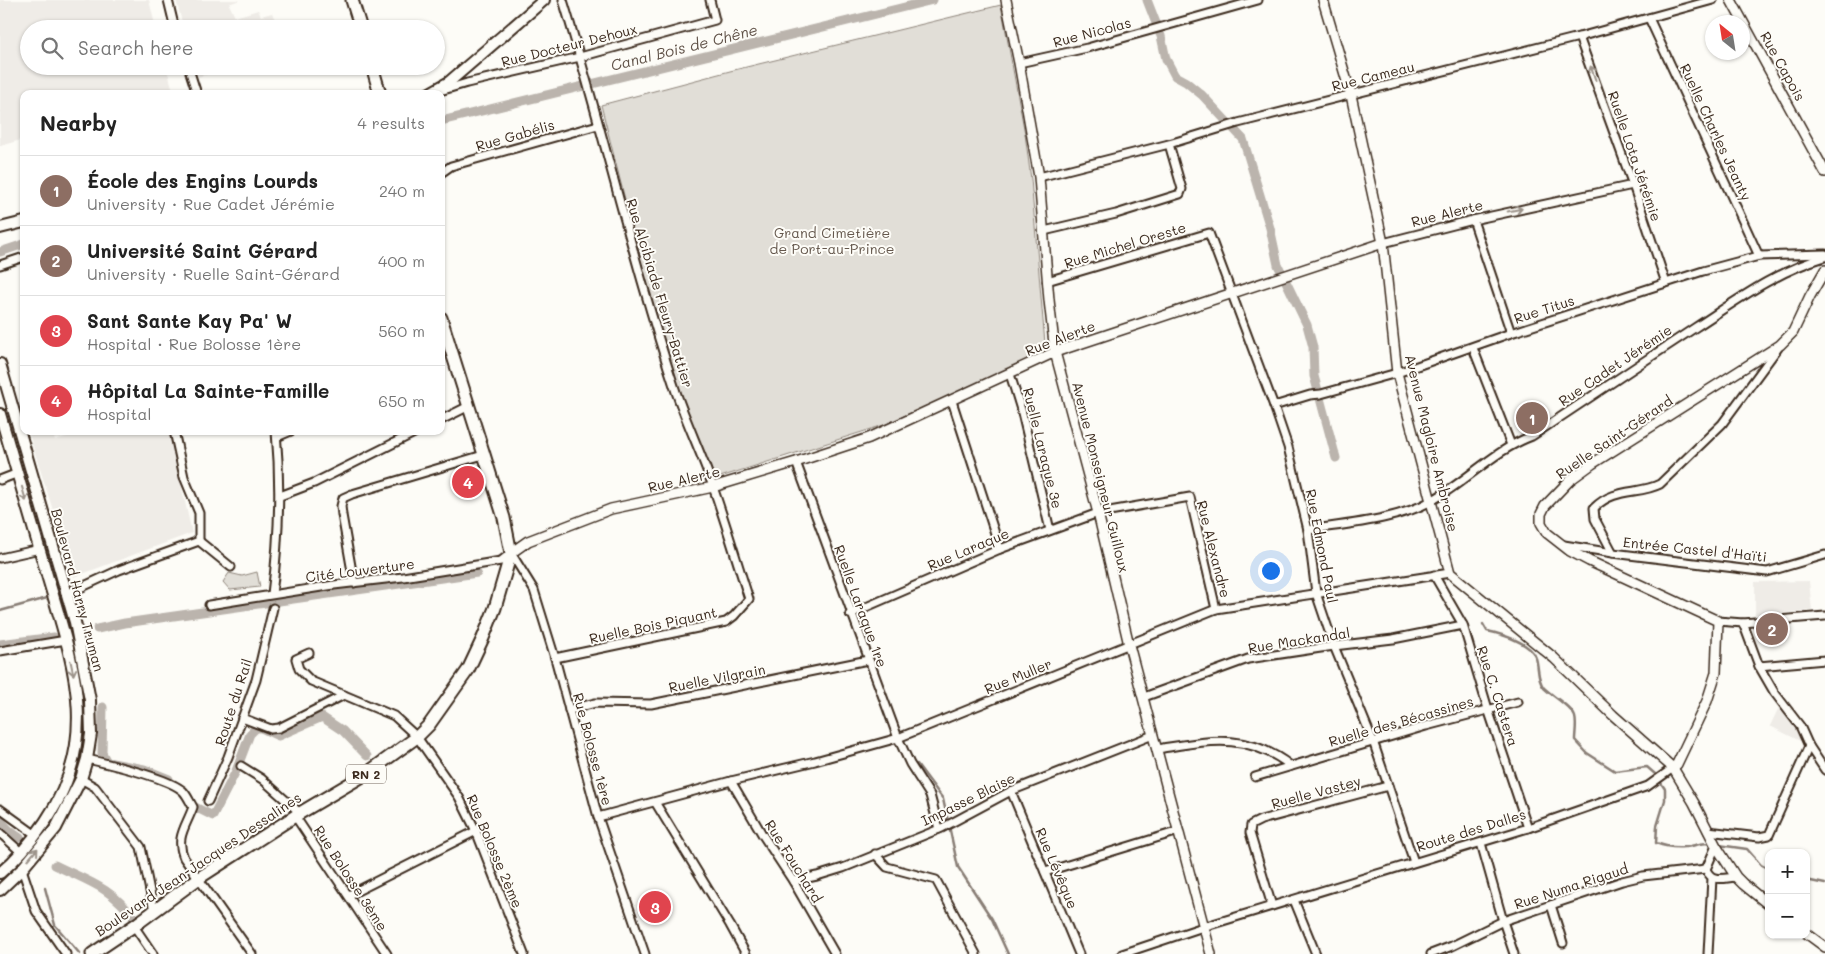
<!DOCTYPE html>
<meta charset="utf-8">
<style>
body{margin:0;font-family:Mali,sans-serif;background:#f6f6f6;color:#222}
.controls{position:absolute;right:15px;bottom:15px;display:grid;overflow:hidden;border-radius:10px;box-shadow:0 1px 4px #0004}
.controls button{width:45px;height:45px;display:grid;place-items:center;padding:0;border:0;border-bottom:1px solid #e0e0e0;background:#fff;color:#222;font:25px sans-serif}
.compass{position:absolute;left:1705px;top:15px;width:45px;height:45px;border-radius:50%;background:#fff;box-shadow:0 1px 4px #0004;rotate:330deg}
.you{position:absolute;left:1270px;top:570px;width:18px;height:18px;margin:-12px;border:4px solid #fff;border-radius:50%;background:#1a73e8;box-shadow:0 0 0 8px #1a73e833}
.badge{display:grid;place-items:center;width:32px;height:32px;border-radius:50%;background:#c8321e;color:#fff;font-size:16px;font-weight:700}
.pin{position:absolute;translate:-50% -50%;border:2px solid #fff;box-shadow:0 1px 5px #0006}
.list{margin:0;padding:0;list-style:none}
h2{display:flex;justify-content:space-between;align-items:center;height:65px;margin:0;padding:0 20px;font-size:21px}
h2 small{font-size:16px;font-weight:400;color:#767676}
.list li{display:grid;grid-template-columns:32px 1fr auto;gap:15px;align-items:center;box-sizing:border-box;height:70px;padding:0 20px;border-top:1px solid #e0e0e0}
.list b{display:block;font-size:19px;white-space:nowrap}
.list p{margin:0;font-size:16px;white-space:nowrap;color:#767676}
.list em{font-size:16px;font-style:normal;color:#767676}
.icon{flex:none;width:28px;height:28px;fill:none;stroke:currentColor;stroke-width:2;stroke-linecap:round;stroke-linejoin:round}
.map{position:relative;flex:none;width:1825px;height:954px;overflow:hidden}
.search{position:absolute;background:#fff;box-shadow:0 1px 4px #0004;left:20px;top:20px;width:425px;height:55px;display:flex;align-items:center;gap:12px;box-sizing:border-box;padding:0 18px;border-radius:28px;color:#767676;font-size:19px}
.panel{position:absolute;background:#fff;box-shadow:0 1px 4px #0004;left:20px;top:90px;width:425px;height:345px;border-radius:10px}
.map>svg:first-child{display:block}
.built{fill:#efece7}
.green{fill:#e1ded7;stroke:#8e847a}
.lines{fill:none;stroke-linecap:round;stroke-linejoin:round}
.stream{stroke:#887d74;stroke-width:2.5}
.canal{stroke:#bbb4ad;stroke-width:9}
.minor-casing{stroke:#3b2a1e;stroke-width:11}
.tertiary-casing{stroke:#3b2a1e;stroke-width:12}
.secondary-casing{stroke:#3b2a1e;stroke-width:14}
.primary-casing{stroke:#3b2a1e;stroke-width:15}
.minor{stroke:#fdfcf7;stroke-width:7}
.tertiary{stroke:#fdfcf7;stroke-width:9}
.secondary{stroke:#fdfcf7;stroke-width:10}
.primary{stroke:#fdfcf7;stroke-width:11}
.oneway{stroke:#9c938a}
.labels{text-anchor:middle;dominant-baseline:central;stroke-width:4;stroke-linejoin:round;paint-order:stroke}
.shield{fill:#fdfcf7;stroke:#75695f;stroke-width:1}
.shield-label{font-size:12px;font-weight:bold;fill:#3b2a1e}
.street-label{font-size:14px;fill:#3b2a1e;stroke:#fdfcf7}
.park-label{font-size:14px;fill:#64574c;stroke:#fdfcf7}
.water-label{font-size:15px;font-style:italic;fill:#615349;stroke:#fdfcf7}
</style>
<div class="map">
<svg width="1825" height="954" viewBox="0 0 1825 954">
<rect width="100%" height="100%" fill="#fdfcf7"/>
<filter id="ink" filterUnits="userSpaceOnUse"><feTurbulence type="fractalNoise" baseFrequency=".02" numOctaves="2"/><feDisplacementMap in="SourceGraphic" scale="10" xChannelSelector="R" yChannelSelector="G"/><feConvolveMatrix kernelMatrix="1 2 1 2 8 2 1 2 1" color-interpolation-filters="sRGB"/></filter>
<g filter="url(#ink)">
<g class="built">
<path d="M0 0H149L156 29H29V66H166L174 94H24V139L0 146Z"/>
<path d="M176 0H240L229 4 235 17 258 10 261 16 272 13 279 29H184Z"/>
<path d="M195 66H230L198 77Z"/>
<path d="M28 431H52L55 440 86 431H169L192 533 74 577Z"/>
<path d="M1809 581 1812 611 1755 615V582Z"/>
<path d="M1780 705 1802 737 1800 741 1770 726Z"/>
</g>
<g class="green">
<path d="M1001 5 1025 134 1031 179 1045 344 1039 355 884 425 714 479 684 406 653 309 601 105 730 71Z"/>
<path d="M257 572 260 587 230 590 223 582 229 573 242 576Z"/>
</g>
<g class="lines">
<g class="stream">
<path d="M0 611 51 597"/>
<path d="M1483 624 1487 631C1501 634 1532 643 1536 658 1539 668 1537 680 1544 688 1552 696 1572 707 1575 717 1577 724 1575 733 1575 740L1587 753 1615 771 1647 767 1655 774 1665 789V800L1657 826 1656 843C1664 846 1675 848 1684 847 1694 847 1701 841 1711 844"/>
<path d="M917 764 943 799 958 867 992 919 1008 954"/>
<path d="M1719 845 1747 849 1761 865 1769 869"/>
<path d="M1806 880 1825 884"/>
<path d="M45 888 55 925 80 954"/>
</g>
<g class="canal">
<path d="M1147 0 1161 36 1166 59 1175 76 1186 82 1202 95 1243 139 1270 228 1278 265 1307 325 1313 347 1314 376 1336 458"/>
<path d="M441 121 933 0"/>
<path d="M0 252 24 244"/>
<path d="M97 629 125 623 477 573"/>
<path d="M0 644 54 637"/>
<path d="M103 707 102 753 107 762 144 769 169 779"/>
<path d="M195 807 213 816 236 771 250 734 256 728H261L278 736 322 717 343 731 367 756"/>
<path d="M0 820 10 831 20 838"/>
<path d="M55 865C87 881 111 887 133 917"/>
</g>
<g class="minor-casing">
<g id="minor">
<path d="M168 0 175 29"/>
<path d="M1649 18 1759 256"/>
<path d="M1579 37 1633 185 1666 283"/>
<path d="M1019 63 1087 48 1258 0"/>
<path d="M188 66 197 94"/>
<path d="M440 91 467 83 580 57 715 20 710 0"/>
<path d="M441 173 451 166 598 125"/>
<path d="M1039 177 1169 144 1238 123 1579 37 1713 0"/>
<path d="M1473 220 1511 333"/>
<path d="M1044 231 1116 214 1180 194 1182 189 1169 144"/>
<path d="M1383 243 1473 220 1633 185"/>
<path d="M0 265 24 257"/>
<path d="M1047 281 1209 233 1274 406 1288 447 1308 530 1316 593 1334 646 1373 741 1414 862"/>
<path d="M1473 348 1511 445"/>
<path d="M1010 374 1022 413 1050 530"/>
<path d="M952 401 1000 549"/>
<path d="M1274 406 1310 395 1321 394 1397 373 1511 333 1703 271 1759 256 1825 254"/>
<path d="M441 420 469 406"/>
<path d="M277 437 291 431"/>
<path d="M796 462 898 738 910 764 930 795 939 829"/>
<path d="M0 480 18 473"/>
<path d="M280 496 314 483 418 431"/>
<path d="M1308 530C1345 524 1398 520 1431 501 1466 482 1494 450 1532 436 1586 400 1641 363 1696 327 1739 299 1775 272 1825 257"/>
<path d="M199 541 231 567"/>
<path d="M1564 545 1613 553 1767 572 1825 555"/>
<path d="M1613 553 1595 519 1594 508C1615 487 1638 495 1660 484L1722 424 1778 348"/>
<path d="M0 558 40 549"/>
<path d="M1434 575 1463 625 1488 709 1528 828"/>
<path d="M354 583 342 515 341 506 343 498 352 494 483 455"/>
<path d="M67 594 119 570 199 541V513L184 477 174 431"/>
<path d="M272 594C279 540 281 486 276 431"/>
<path d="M209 605 334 585 403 577 501 561 511 553 534 590 555 658 598 817 645 954"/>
<path d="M850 614 1000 549 1098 513 1190 497 1216 609"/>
<path d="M1718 621 1743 623 1825 616"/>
<path d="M1743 623 1759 666 1774 692 1800 726 1809 746 1825 770"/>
<path d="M0 651 66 640"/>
<path d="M309 653 296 659 299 669 311 681 394 716 417 737 459 797 476 831 524 954"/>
<path d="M555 658 726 622 734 616 749 599C737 562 726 524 713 487 702 455 687 424 676 392 633 263 603 130 563 0"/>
<path d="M1759 666 1825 660"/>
<path d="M1144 697 1248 659 1334 646 1393 639 1463 625"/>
<path d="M569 710 595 703 651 704 868 660"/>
<path d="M242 718 271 729 279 728 344 695"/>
<path d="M1157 749C1208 741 1246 731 1291 766"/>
<path d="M87 759C109 764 167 777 183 791 187 795 190 802 193 807 186 827 175 837 184 858L252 954"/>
<path d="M241 766 262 779 300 813"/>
<path d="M1255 777 1426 726 1518 702"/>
<path d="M81 779 95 787 141 847 154 911"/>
<path d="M731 781 762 834 793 881 835 954"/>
<path d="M1011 791 1079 954"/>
<path d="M208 801 228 757 256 680 273 608"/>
<path d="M655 802 730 925 746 954"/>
<path d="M0 809 36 835"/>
<path d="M295 816 387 954"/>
<path d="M598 817 731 781 815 761 898 738 1216 609 1450 573"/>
<path d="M1708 831 1759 837 1769 835 1809 746"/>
<path d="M0 833 22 853"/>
<path d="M1481 843 1503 921 1514 954"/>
<path d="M1716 846 1706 869C1711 883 1724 878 1736 877"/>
<path d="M875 854 887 867 936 880 976 954"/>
<path d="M22 869 36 911 66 954"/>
<path d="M1045 872 1179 831"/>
<path d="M793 881 817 876 843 868 942 828 1011 791 1153 735"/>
<path d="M349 895 476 831"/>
<path d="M1294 900 1316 954"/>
<path d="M1551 905 1563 943"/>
<path d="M1272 906 1250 833 1251 825 1261 820 1388 786"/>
<path d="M134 926 153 954"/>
<path d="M1122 954 1203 927 1528 828 1648 786 1673 768"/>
<path d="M1431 954 1452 946 1503 921 1622 881 1643 876 1706 869"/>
<path d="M1708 954 1712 878"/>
</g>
</g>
<g class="tertiary-casing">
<g id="tertiary">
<path d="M1006 0 1019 63 1039 177 1049 300 1055 352 1098 513 1129 645 1211 954"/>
<path d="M1323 0 1351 95 1383 243 1397 373 1450 573 1554 658 1613 715 1673 768 1694 803 1716 846 1736 877 1743 884 1769 905"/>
<path d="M1731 0 1825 172"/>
<path d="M511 553 528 541 611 509 713 487 796 462 869 438 1055 352 1383 243"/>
<path d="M1673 768 1677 764 1707 701 1716 673 1718 621 1589 561 1570 551 1547 533 1541 523V514L1545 506 1570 480 1592 464 1780 345 1793 332 1810 296 1825 270"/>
<path d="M1806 933 1825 947"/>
</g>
</g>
<g class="secondary-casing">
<g id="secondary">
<path d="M428 94 449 82 544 0"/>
<path d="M0 228 24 222"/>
<path d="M0 364 75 622 90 700 91 734 87 759 81 779 56 828 22 869 0 890"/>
<path d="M0 414C16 467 31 521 47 575 73 663 102 739 45 822 32 841 18 858 0 873"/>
</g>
</g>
<g class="primary-casing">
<g id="primary">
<path d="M352 0 361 29"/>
<path d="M372 66 380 94"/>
<path d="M92 954 138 923 199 878 295 816 366 774 417 737 429 725 468 670 483 638 495 608 511 553 504 518 441 318"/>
</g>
</g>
<use href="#minor" class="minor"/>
<use href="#tertiary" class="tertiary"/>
<use href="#secondary" class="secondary"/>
<use href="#primary" class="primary"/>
</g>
<defs><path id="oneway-shaft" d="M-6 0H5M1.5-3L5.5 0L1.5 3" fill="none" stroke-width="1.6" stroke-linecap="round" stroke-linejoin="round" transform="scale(1.25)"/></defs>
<g class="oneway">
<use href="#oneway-shaft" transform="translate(1593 73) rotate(-110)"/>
<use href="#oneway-shaft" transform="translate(1515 210) rotate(-12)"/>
<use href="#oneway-shaft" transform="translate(24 494) rotate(74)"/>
<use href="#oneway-shaft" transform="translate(72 668) rotate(78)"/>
<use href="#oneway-shaft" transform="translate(33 854) rotate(-50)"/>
</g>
</g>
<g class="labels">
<rect class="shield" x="346" y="764.5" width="40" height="19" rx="4"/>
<g class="shield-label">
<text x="366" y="774">RN 2</text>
</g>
<g class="street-label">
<text transform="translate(1092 32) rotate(-15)">Rue Nicolas</text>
<text transform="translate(569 45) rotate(-14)">Rue Docteur Dehoux</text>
<text transform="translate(1783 66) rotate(61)">Rue Capois</text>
<text transform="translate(1373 76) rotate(-14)">Rue Cameau</text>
<text transform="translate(1716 132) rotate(65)">Ruelle Charles Jeanty</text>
<text transform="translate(515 135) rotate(-16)">Rue Gabélis</text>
<text transform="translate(1635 156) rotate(71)">Ruelle Lota Jérémie</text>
<text transform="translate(1447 213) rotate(-14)">Rue Alerte</text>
<text transform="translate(1125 245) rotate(-17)">Rue Michel Oreste</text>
<text transform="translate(660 293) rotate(73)">Rue Alcibiade Fleury-Battier</text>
<text transform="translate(1544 309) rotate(-18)">Rue Titus</text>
<text transform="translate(1060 338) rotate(-21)">Rue Alerte</text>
<text transform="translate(1615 365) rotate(-34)">Rue Cadet Jérémie</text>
<text transform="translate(1614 437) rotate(-34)">Ruelle Saint-Gérard</text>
<text transform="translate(1432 443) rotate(76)">Avenue Magloire Ambroise</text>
<text transform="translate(1043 448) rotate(76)">Ruelle Laraque 3e</text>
<text transform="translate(1101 477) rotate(76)">Avenue Monseigneur Guilloux</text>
<text transform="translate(684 479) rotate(-13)">Rue Alerte</text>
<text transform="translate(1322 546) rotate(79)">Rue Edmond Paul</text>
<text transform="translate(968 549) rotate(-23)">Rue Laraque</text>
<text transform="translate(1214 549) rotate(76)">Rue Alexandre</text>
<text transform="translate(1695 549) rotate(6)">Entrée Castel d'Haïti</text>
<text transform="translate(360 570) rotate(-7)">Cité Louverture</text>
<text transform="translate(78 590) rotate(75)">Boulevard Harry Truman</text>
<text transform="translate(861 606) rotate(70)">Ruelle Laraque 1re</text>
<text transform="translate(653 625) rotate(-12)">Ruelle Bois Piquant</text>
<text transform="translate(1299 640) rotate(-9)">Rue Mackandal</text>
<text transform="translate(1018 676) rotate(-22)">Rue Muller</text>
<text transform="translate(717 678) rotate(-11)">Ruelle Vilgrain</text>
<text transform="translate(1498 696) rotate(72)">Rue C. Castera</text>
<text transform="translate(233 702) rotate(-72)">Route du Rail</text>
<text transform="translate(1401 721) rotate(-16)">Ruelle des Bécassines</text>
<text transform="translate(593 749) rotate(75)">Rue Bolosse 1ère</text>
<text transform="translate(1316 792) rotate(-15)">Ruelle Vastey</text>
<text transform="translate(968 799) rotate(-26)">Impasse Blaise</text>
<text transform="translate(1471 830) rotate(-17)">Route des Dalles</text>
<text transform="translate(495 851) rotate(67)">Rue Bolosse 2ème</text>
<text transform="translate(794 861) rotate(58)">Rue Fouchard</text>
<text transform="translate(198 864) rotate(-34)">Boulevard Jean-Jacques Dessalines</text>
<text transform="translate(1057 868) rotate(67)">Rue Lévêque</text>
<text transform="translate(351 878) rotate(57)">Rue Bolosse 3ème</text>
<text transform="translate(1571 886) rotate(-18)">Rue Numa Rigaud</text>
</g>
<g class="park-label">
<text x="832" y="232">Grand Cimetière<tspan x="832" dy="16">de Port-au-Prince</tspan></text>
</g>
<g class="water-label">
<text transform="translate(684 47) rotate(-14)">Canal Bois de Chêne</text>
</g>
</g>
</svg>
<div class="controls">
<button>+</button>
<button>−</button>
</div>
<svg class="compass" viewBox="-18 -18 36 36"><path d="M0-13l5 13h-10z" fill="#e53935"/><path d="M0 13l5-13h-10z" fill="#767676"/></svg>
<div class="you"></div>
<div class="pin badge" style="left:1532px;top:418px;background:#8d6e63">1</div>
<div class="pin badge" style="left:1772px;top:629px;background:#8d6e63">2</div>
<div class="pin badge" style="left:655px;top:907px;background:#e0444e">3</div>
<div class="pin badge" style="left:468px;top:482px;background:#e0444e">4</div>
<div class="search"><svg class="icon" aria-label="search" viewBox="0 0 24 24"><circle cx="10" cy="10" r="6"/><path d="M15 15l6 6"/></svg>Search here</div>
<section class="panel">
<h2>Nearby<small>4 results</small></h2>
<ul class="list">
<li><span class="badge" style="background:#8d6e63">1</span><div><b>École des Engins Lourds</b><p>University · Rue Cadet Jérémie</p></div><em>240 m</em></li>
<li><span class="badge" style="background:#8d6e63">2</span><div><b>Université Saint Gérard</b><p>University · Ruelle Saint-Gérard</p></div><em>400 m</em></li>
<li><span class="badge" style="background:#e0444e">3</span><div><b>Sant Sante Kay Pa' W</b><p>Hospital · Rue Bolosse 1ère</p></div><em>560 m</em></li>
<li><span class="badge" style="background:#e0444e">4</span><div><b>Hôpital La Sainte-Famille</b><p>Hospital</p></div><em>650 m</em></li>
</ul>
</section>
</div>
